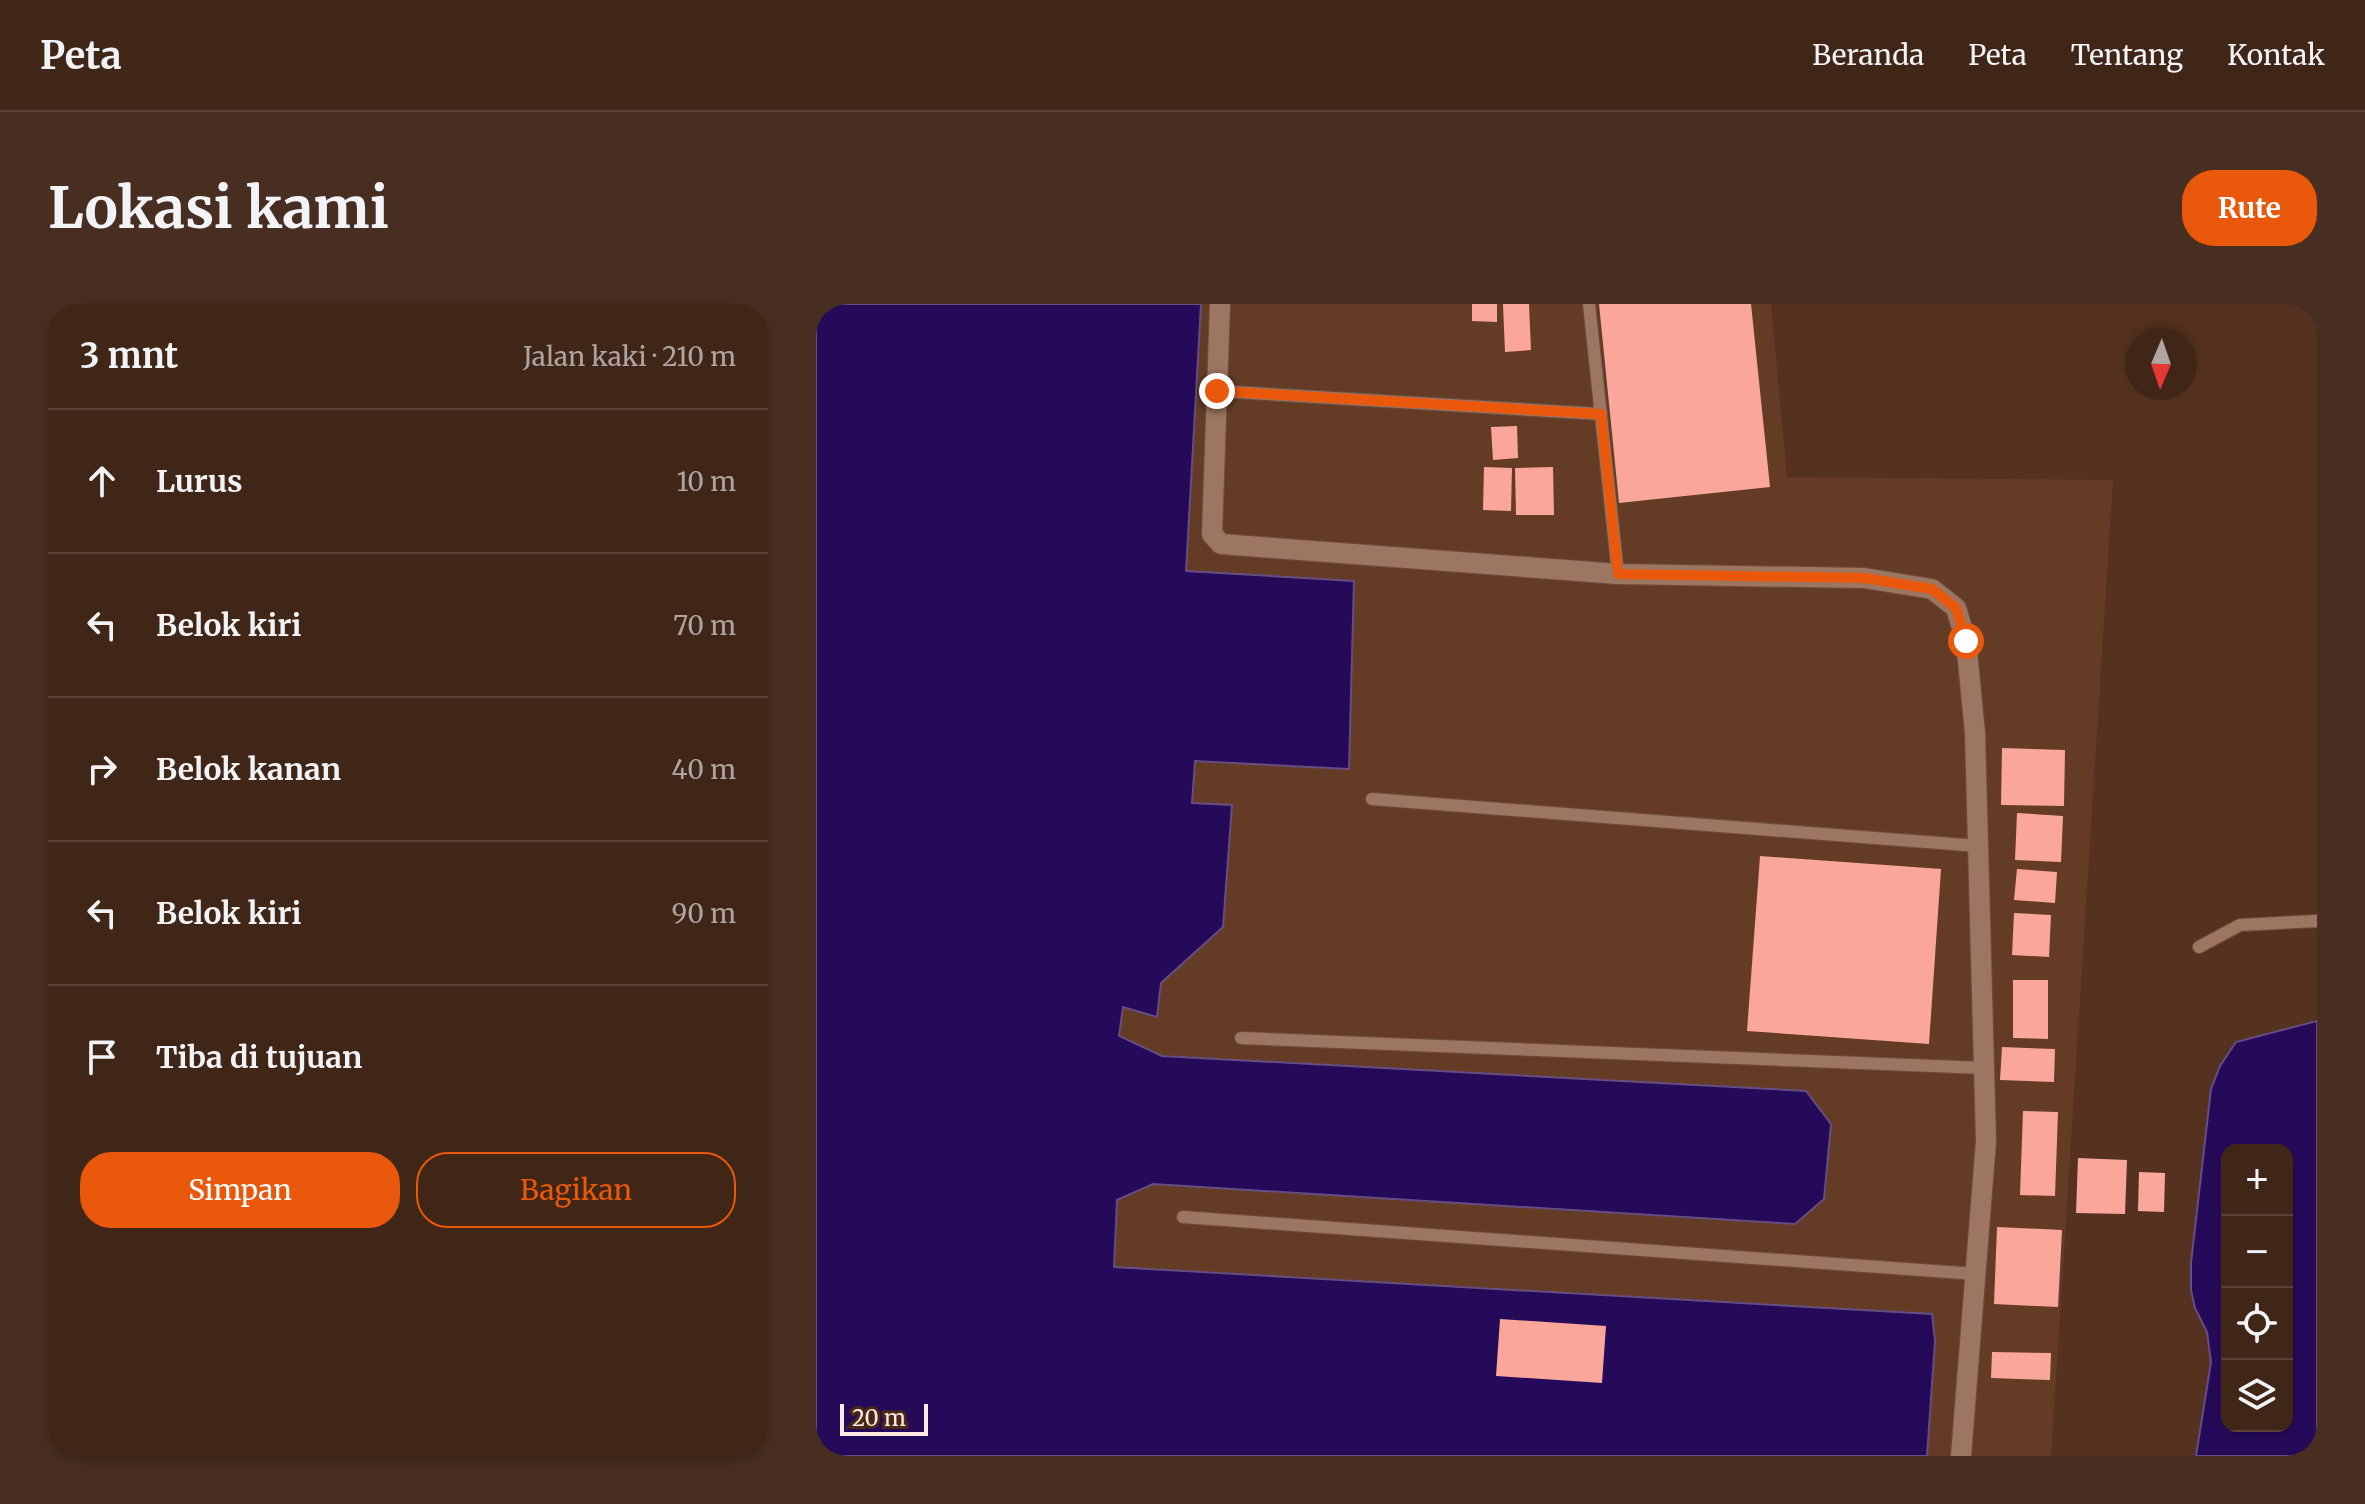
<!DOCTYPE html>
<html lang="id">
<meta charset="utf-8">
<style>
body{margin:0;font-family:Merriweather,serif;background:#472e20;color:#f1f3f6}
.controls{position:absolute;right:24px;bottom:24px;display:grid;overflow:hidden;border-radius:16px;box-shadow:0 4px 12px #0003}
.controls button{width:72px;height:72px;display:grid;place-items:center;padding:0;border:0;border-bottom:2px solid #594336;background:#402617;color:#f1f3f6;font:40px sans-serif}
.compass{position:absolute;left:1309px;top:24px;width:72px;height:72px;border-radius:50%;background:#402617;box-shadow:0 4px 12px #0003;rotate:182deg}
.scale{position:absolute;left:24px;bottom:20px;width:88px;box-sizing:border-box;padding-left:8px;border:4px solid #fce9e0;border-top:0;font-size:22px;line-height:28px;white-space:nowrap;color:#fce9e0;-webkit-text-stroke:6px #492815;paint-order:stroke}
.stop{position:absolute;width:24px;height:24px;margin:-18px;border:6px solid #ea580c;border-radius:50%;background:#fff}
.stop.end{background:#ea580c;border-color:#fff;box-shadow:0 2px 8px #0008}
.list{margin:0;padding:0;list-style:none}
h2{display:flex;justify-content:space-between;align-items:center;height:104px;margin:0;padding:0 32px;font-size:34px}
h2 small{font-size:26px;font-weight:400;color:#aea5a1}
.list li{display:grid;grid-template-columns:52px 1fr auto;gap:24px;align-items:center;box-sizing:border-box;height:144px;padding:0 32px;border-top:2px solid #594336}
.list b{display:block;font-size:30px;white-space:nowrap}
.list em{font-size:26px;font-style:normal;color:#aea5a1}
.actions{display:flex;gap:16px;padding:24px 32px}
.actions a{flex:1;padding:18px 0;border:2px solid #ea580c;border-radius:32px;text-align:center;font-size:28px;color:#ea580c}
.actions .main{background:#ea580c;color:#fff}
.icon{flex:none;width:44px;height:44px;fill:none;stroke:currentColor;stroke-width:2;stroke-linecap:round;stroke-linejoin:round}
.map{position:relative;flex:none;width:1501px;height:1152px;overflow:hidden;border-radius:32px}
header{display:flex;align-items:center;gap:48px;box-sizing:border-box;height:112px;padding:0 40px;background:#402617;border-bottom:2px solid #594336}
header strong{font-size:38px}
nav{display:flex;gap:44px;margin-inline-start:auto;font-size:28px}
.intro{display:flex;align-items:center;justify-content:space-between;box-sizing:border-box;height:192px;padding:0 48px}
h1{margin:0;font-size:56px}
.button{padding:20px 36px;border-radius:32px;background:#ea580c;color:#fff;font-size:28px;font-weight:700}
main{display:flex;gap:48px;padding:0 48px}
aside{flex:1;background:#402617;border-radius:32px;box-shadow:0 4px 12px #0003}
.map>svg:first-child{display:block}
.built{fill:#643c26}
.water{fill:#250a5a;stroke:#664d82;stroke-width:2;fill-rule:evenodd}
.building{fill:#fba69a}
.lines{fill:none;stroke-linecap:round;stroke-linejoin:round}
.lane-casing{stroke:#6c4f3f;stroke-width:14}
.street-casing{stroke:#6c4f3f;stroke-width:22}
.lane{stroke:#9d7661;stroke-width:12}
.street{stroke:#9d7661;stroke-width:20}
.route{stroke:#ea580c;stroke-width:10}
</style>
<header>
<strong>Peta</strong>
<nav><a>Beranda</a><a>Peta</a><a>Tentang</a><a>Kontak</a></nav>
</header>
<div class="intro"><h1>Lokasi kami</h1><a class="button">Rute</a></div>
<main>
<aside>
<h2>3 mnt<small>Jalan kaki · 210 m</small></h2>
<ul class="list">
<li><svg class="icon" aria-label="ahead" viewBox="0 0 24 24"><path d="M12 20V5M6 11l6-6 6 6"/></svg><div><b>Lurus</b></div><em>10 m</em></li>
<li><svg class="icon" aria-label="left" viewBox="0 0 24 24"><path d="M17 20v-9H6M10 6l-5 5 5 5"/></svg><div><b>Belok kiri</b></div><em>70 m</em></li>
<li><svg class="icon" aria-label="right" viewBox="0 0 24 24"><path d="M7 20v-9h11M14 6l5 5-5 5"/></svg><div><b>Belok kanan</b></div><em>40 m</em></li>
<li><svg class="icon" aria-label="left" viewBox="0 0 24 24"><path d="M17 20v-9H6M10 6l-5 5 5 5"/></svg><div><b>Belok kiri</b></div><em>90 m</em></li>
<li><svg class="icon" aria-label="arrive" viewBox="0 0 24 24"><path d="M6 21V4h12l-3 4 3 4H6"/></svg><div><b>Tiba di tujuan</b></div></li>
</ul>
<div class="actions"><a class="main">Simpan</a><a>Bagikan</a></div>
</aside>
<div class="map">
<svg width="1501" height="1152" viewBox="0 0 1501 1152">
<rect width="100%" height="100%" fill="#55321f"/>
<path class="built" d="M385 0H955L971 173 1297 176 1235 1152H1111L1119 1037 1115 1010 298 964 303 732 307 703 345 679 407 623 416 501 376 499 379 457 533 465 370 267Z"/>
<g class="water">
<path d="M0 0H385L370 267 538 277 533 465 379 457 376 499 416 501 407 623 345 679 341 713 307 703 303 732 346 752 990 787 1015 820 1008 895 979 920 337 880 301 896 298 963 1116 1010 1119 1037 1111 1152H0Z"/>
<path d="M1501 717V1152H1380L1395 1058 1391 1028 1379 1004 1375 986V959L1395 785 1404 762 1420 738ZM1471 846V1122H1411V846Z"/>
</g>
<g class="building">
<path d="M656 0H681V18L656 17Z"/>
<path d="M687 0H713L715 46 689 48Z"/>
<path d="M783 0H935L954 183 803 199Z"/>
<path d="M701 122 702 154 677 156 675 123Z"/>
<path d="M668 163 696 164 695 207 667 206Z"/>
<path d="M737 163 738 211H700L699 164Z"/>
<path d="M1186 444 1249 446 1248 502 1185 501Z"/>
<path d="M1201 509 1247 512 1245 558 1199 556Z"/>
<path d="M944 552 1125 565 1113 740 931 727Z"/>
<path d="M1201 565 1241 568 1239 599 1198 596Z"/>
<path d="M1198 609 1235 611 1233 653 1196 651Z"/>
<path d="M1197 676H1232V735L1197 734Z"/>
<path d="M1186 743 1239 745 1238 778 1184 776Z"/>
<path d="M1207 807 1242 808 1239 892 1204 891Z"/>
<path d="M1262 854 1311 856 1309 910 1260 909Z"/>
<path d="M1323 868 1349 869 1348 908 1322 907Z"/>
<path d="M1181 923 1246 926 1242 1003 1178 1000Z"/>
<path d="M684 1015 790 1022 786 1079 680 1072Z"/>
<path d="M1176 1048 1235 1049 1234 1076 1175 1074Z"/>
</g>
<g class="lines">
<g class="lane-casing">
<g id="lane">
<path d="M773 0 802 270"/>
<path d="M401 87 785 110"/>
<path d="M556 495 1162 542"/>
<path d="M1383 643 1424 621 1501 617"/>
<path d="M425 734 1168 764"/>
<path d="M367 913 1160 970"/>
</g>
</g>
<g class="street-casing">
<path id="street" d="M404 0 396 230 405 240 802 270 1048 274 1116 285 1140 304 1150 337 1159 429 1170 837 1145 1152"/>
</g>
<use href="#lane" class="lane"/>
<use href="#street" class="street"/>
</g>
<g class="lines">
<path class="route" d="M401 87 785 110 802 270 1048 274 1116 285 1140 304 1150 337"/>
</g>
</svg>
<div class="controls">
<button>+</button>
<button>−</button>
<button><svg class="icon" aria-label="locate" viewBox="0 0 24 24"><circle cx="12" cy="12" r="6"/><path d="M12 2v4M12 18v4M2 12h4M18 12h4"/></svg></button>
<button><svg class="icon" aria-label="layers" viewBox="0 0 24 24"><path d="M12 4l9 5-9 5-9-5zM3 14l9 5 9-5"/></svg></button>
</div>
<svg class="compass" viewBox="-18 -18 36 36"><path d="M0-13l5 13h-10z" fill="#e53935"/><path d="M0 13l5-13h-10z" fill="#aea5a1"/></svg>
<div class="scale">20 m</div>
<div class="stop" style="left:1150px;top:337px"></div>
<div class="stop end" style="left:401px;top:87px"></div>
</div>
</main>
